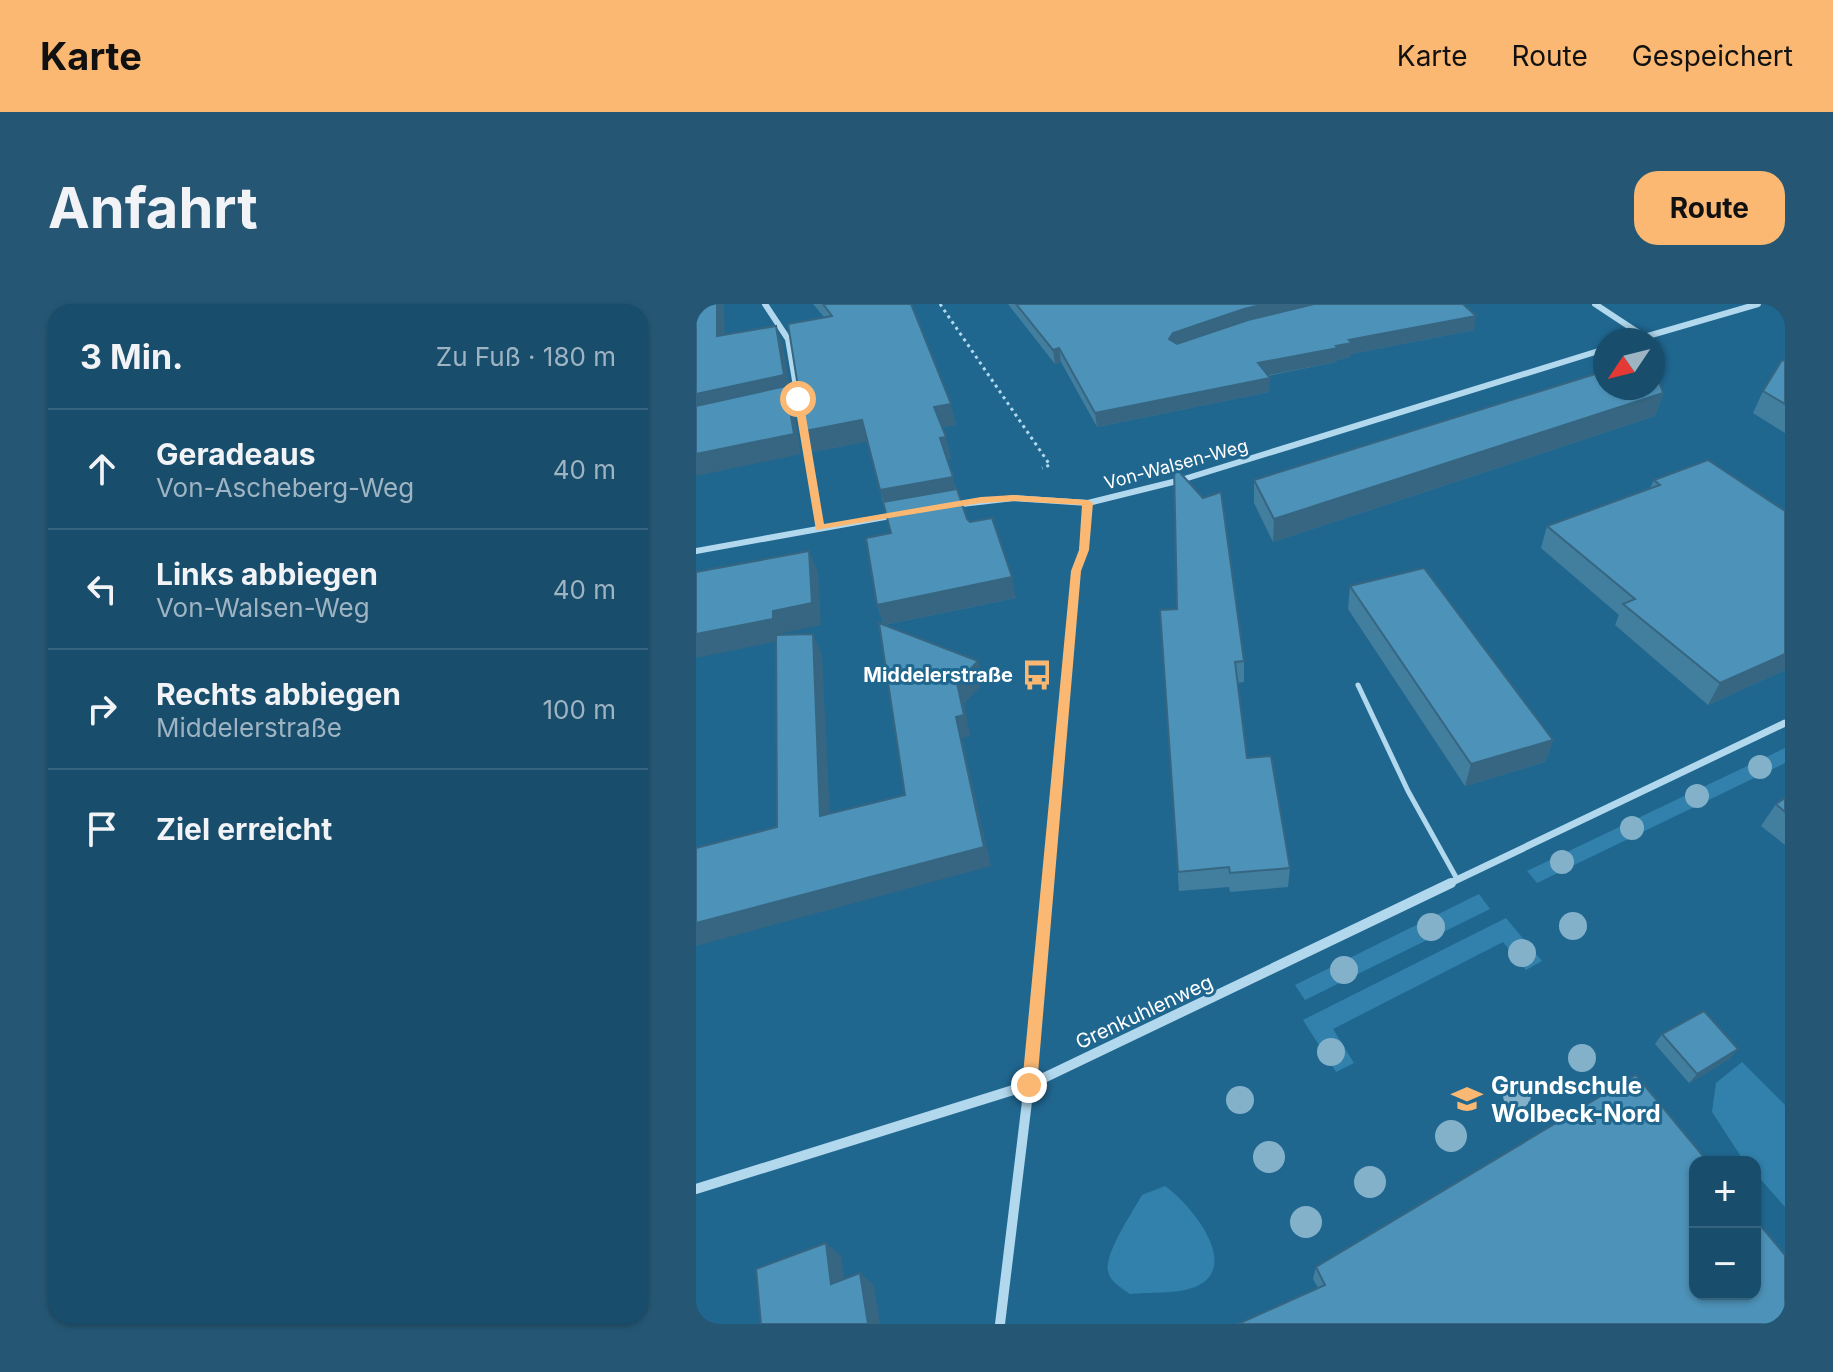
<!DOCTYPE html>
<html lang="de">
<meta charset="utf-8">
<style>
body{margin:0;font-family:Inter,sans-serif;background:#255774;color:#f1f3f6}
.controls{position:absolute;right:24px;bottom:24px;display:grid;overflow:hidden;border-radius:16px;box-shadow:0 2px 6px #0004}
.controls button{width:72px;height:72px;display:grid;place-items:center;padding:0;border:0;border-bottom:2px solid #36647f;background:#184d6c;color:#f1f3f6;font:40px sans-serif}
.compass{position:absolute;left:897px;top:24px;width:72px;height:72px;border-radius:50%;background:#184d6c;box-shadow:0 2px 6px #0004;rotate:235deg}
.stop{position:absolute;width:24px;height:24px;margin:-18px;border:6px solid #fab872;border-radius:50%;background:#fff}
.stop.end{background:#fab872;border-color:#fff;box-shadow:0 2px 8px #0008}
.list{margin:0;padding:0;list-style:none}
h2{display:flex;justify-content:space-between;align-items:center;height:104px;margin:0;padding:0 32px;font-size:34px}
h2 small{font-size:26px;font-weight:400;color:#9fb4c2}
.list li{display:grid;grid-template-columns:52px 1fr auto;gap:24px;align-items:center;box-sizing:border-box;height:120px;padding:0 32px;border-top:2px solid #36647f}
.list b{display:block;font-size:30px;white-space:nowrap}
.list p{margin:0;font-size:26px;white-space:nowrap;color:#9fb4c2}
.list em{font-size:26px;font-style:normal;color:#9fb4c2}
.icon{flex:none;width:44px;height:44px;fill:none;stroke:currentColor;stroke-width:2;stroke-linecap:round;stroke-linejoin:round}
.map{position:relative;flex:none;width:1089px;height:1020px;overflow:hidden;border-radius:24px}
header{display:flex;align-items:center;gap:48px;box-sizing:border-box;height:112px;padding:0 40px;background:#fab872;color:#111}
header strong{font-size:38px}
nav{display:flex;gap:44px;margin-inline-start:auto;font-size:28px}
.intro{display:flex;align-items:center;justify-content:space-between;box-sizing:border-box;height:192px;padding:0 48px}
h1{margin:0;font-size:56px}
.button{padding:20px 36px;border-radius:24px;background:#fab872;color:#111;font-size:28px;font-weight:700}
main{display:flex;gap:48px;padding:0 48px}
aside{flex:1;background:#184d6c;border-radius:24px;box-shadow:0 2px 6px #0004}
.map>svg:first-child{display:block}
.green{fill:#3181ac}
.lines{fill:none;stroke-linecap:round;stroke-linejoin:round}
.path{stroke:#b1d8ed;stroke-width:3;stroke-dasharray:3 4;stroke-linecap:butt}
.lane{stroke:#b1d8ed;stroke-width:5}
.street-far2{stroke:#b1d8ed;stroke-width:6}
.street-far1{stroke:#b1d8ed;stroke-width:7}
.street{stroke:#b1d8ed;stroke-width:10}
.tree{fill:#84b1ca}
.wall{fill:#427e9e}
.shaded-wall{fill:#366681}
.building{fill:#4d92b8;stroke:#366681;stroke-width:2}
.route{fill:#fab872}
.labels{text-anchor:middle;dominant-baseline:central;stroke-width:6;stroke-linejoin:round;paint-order:stroke}
.far-street-label{font-size:18px;fill:#fff;stroke:#206790}
.poi-label{font-size:20px;font-weight:bold;fill:#fff;stroke:#206790;text-anchor:end}
.street-label{font-size:20px;fill:#fff;stroke:#206790}
.near-poi-label{font-size:24px;font-weight:bold;fill:#fff;stroke:#206790;text-anchor:start}
</style>
<header>
<strong>Karte</strong>
<nav><a>Karte</a><a>Route</a><a>Gespeichert</a></nav>
</header>
<div class="intro"><h1>Anfahrt</h1><a class="button">Route</a></div>
<main>
<aside>
<h2>3 Min.<small>Zu Fuß · 180 m</small></h2>
<ul class="list">
<li><svg class="icon" aria-label="ahead" viewBox="0 0 24 24"><path d="M12 20V5M6 11l6-6 6 6"/></svg><div><b>Geradeaus</b><p>Von-Ascheberg-Weg</p></div><em>40 m</em></li>
<li><svg class="icon" aria-label="left" viewBox="0 0 24 24"><path d="M17 20v-9H6M10 6l-5 5 5 5"/></svg><div><b>Links abbiegen</b><p>Von-Walsen-Weg</p></div><em>40 m</em></li>
<li><svg class="icon" aria-label="right" viewBox="0 0 24 24"><path d="M7 20v-9h11M14 6l5 5-5 5"/></svg><div><b>Rechts abbiegen</b><p>Middelerstraße</p></div><em>100 m</em></li>
<li><svg class="icon" aria-label="arrive" viewBox="0 0 24 24"><path d="M6 21V4h12l-3 4 3 4H6"/></svg><div><b>Ziel erreicht</b></div></li>
</ul>
</aside>
<div class="map">
<svg width="1089" height="1020" viewBox="0 0 1089 1020">
<rect width="100%" height="100%" fill="#206790"/>
<g class="green">
<path d="M1089 444V459L841 579 831 567Z"/>
<path d="M783 590 794 605 609 696 599 681Z"/>
<path d="M810 614 846 657 830 666 807 638 637 725 658 759 640 768 607 716Z"/>
<path d="M1046 758 1089 801V903L1059 869V858H1049L1046 854 1016 808 1020 779Z"/>
<path d="M469 882C495 900 549 966 496 984 478 990 453 988 434 990 426 984 414 978 412 967 408 950 437 907 446 891Z"/>
</g>
<g class="lines">
<path class="path" d="M244 0 354 161 346 164"/>
<path class="lane" d="M662 381 712 487 761 575"/>
<g class="street-far2">
<path d="M69 0 92 35 124 224"/>
<path d="M899 0 949 33"/>
<path d="M938 36 1062 0"/>
<path d="M257 201 318 194 392 199 485 176 909 45"/>
<path d="M0 247 200 211"/>
<path d="M386 250 392 199"/>
</g>
<g class="street-far1">
<path d="M351 581 380 267 387 248"/>
<path d="M750 581 1089 419"/>
</g>
<g class="street">
<path d="M0 885 333 781 755 579"/>
<path d="M304 1020 333 781 351 579"/>
</g>
</g>
<g class="tree">
<circle cx="1064" cy="463" r="12"/>
<circle cx="1001" cy="492" r="12"/>
<circle cx="936" cy="524" r="12"/>
<circle cx="866" cy="558" r="12"/>
<circle cx="877" cy="622" r="14"/>
<circle cx="735" cy="623" r="14"/>
<circle cx="826" cy="649" r="14"/>
<circle cx="648" cy="666" r="14"/>
<circle cx="635" cy="748" r="14"/>
<circle cx="886" cy="754" r="14"/>
<circle cx="821" cy="791" r="14"/>
<circle cx="544" cy="796" r="14"/>
<circle cx="755" cy="832" r="16"/>
<circle cx="573" cy="853" r="16"/>
<circle cx="674" cy="878" r="16"/>
<circle cx="610" cy="918" r="16"/>
</g>
<g class="wall">
<path d="M117 0H215L260 121 246 123 255 154 250 155 260 185 271 215 320 294 188 321 181 301 195 229 172 137 117 148 109 127 128 13Z"/>
<path d="M312 0H767L778 26 655 50 654 53 641 56 640 58 572 72 573 88 401 123 365 58 359 60Z"/>
<path d="M1089 57V129L1057 109 1067 87Z"/>
<path d="M967 89 959 112 577 238 558 199V176Z"/>
<path d="M1012 156 1089 366 1012 401 919 321 923 311 845 244 851 222 954 184 958 176Z"/>
<path d="M507 194 548 357V378L541 379 551 454 594 564 592 583 534 588 533 583 483 587 464 306 481 305Z"/>
<path d="M654 282 857 436 849 458 769 482 652 305Z"/>
<path d="M1089 494V541L1065 522 1080 500Z"/>
<path d="M966 730 1042 745 1033 755 993 779 959 740Z"/>
<path d="M1012 858 622 984 617 975 620 963Z"/>
</g>
<g class="shaded-wall">
<path d="M21 0H28L29 52 21 32Z"/>
<path d="M569 0H627L478 42 473 35 477 29 548 5Z"/>
<path d="M780 12 778 26 655 50 654 53 641 56 640 58 562 73V59L640 42 653 36Z"/>
<path d="M80 22 87 42 95 90 93 91 97 102 105 150 0 172V90Z"/>
<path d="M363 44 365 58 359 60 357 46Z"/>
<path d="M574 74 573 88 401 123 399 109Z"/>
<path d="M967 89 959 112 577 238 578 215Z"/>
<path d="M255 100 260 121 243 124 238 103Z"/>
<path d="M166 116 173 137 117 148 109 127Z"/>
<path d="M250 133 255 154 249 155 244 134Z"/>
<path d="M257 173 262 194 191 207 184 186Z"/>
<path d="M113 247 122 268 125 321 87 329V336L0 354V330L77 307Z"/>
<path d="M316 273 320 294 188 321 181 301Z"/>
<path d="M117 330 126 351 135 532 124 512Z"/>
<path d="M1089 350V366L1012 401 1024 379Z"/>
<path d="M282 357 288 378 268 400 274 432 266 434 295 562 0 642V619L288 543 260 413 261 379Z"/>
<path d="M857 436 849 458 769 482 775 460Z"/>
<path d="M1042 745 1033 755 993 779 1001 770Z"/>
<path d="M130 939 145 952 150 992 135 980Z"/>
<path d="M164 969 178 981 184 1020H172Z"/>
</g>
<g class="building">
<path d="M0 0H21V32L80 22 88 71 0 90Z"/>
<path d="M127 0H215L255 100 238 103 250 133 244 134 257 173 184 186 166 116 109 127 92 20 136 12Z"/>
<path d="M320 0H569L548 5 477 29 473 35 481 40 552 16 618 0H767L780 12 653 36 656 39 640 42 642 44 562 59 574 74 399 109 363 44 357 46Z"/>
<path d="M1086 56 1089 57V100L1067 87Z"/>
<path d="M957 60 967 89 578 215 558 176 909 67V84H957Z"/>
<path d="M90 82 98 130 0 150V102Z"/>
<path d="M1012 156 1089 207V350L1024 379 927 300 939 295 851 222 964 181 958 176Z"/>
<path d="M478 162 507 194 525 188 548 357 539 358 551 454 575 452 594 564 534 569 533 563 482 568 464 306 481 305Z"/>
<path d="M261 185 271 215 274 218 296 214 316 273 181 301 170 234 195 229 187 198Z"/>
<path d="M113 247 116 299 77 307V315L0 330V268Z"/>
<path d="M728 264 857 436 775 460 654 282Z"/>
<path d="M183 319 282 357 261 379 268 411 260 413 288 543 0 619V544L81 523 80 331 117 330 124 512 209 491Z"/>
<path d="M1089 494V508L1080 500Z"/>
<path d="M1008 707 1042 745 1001 770 966 730Z"/>
<path d="M940 771 1012 858H999V990H1059V915L1089 951V1020H542L629 981 620 963Z"/>
<path d="M130 939 135 980 164 969 172 1020H65L60 965Z"/>
</g>
<path class="route" d="M102 92 107 95 128 220 285 193 318 191 392 196 397 199 393 246 385 267 341 781 333 789 326 781 375 267 383 246 386 201 318 197 285 199 120 226 98 95Z"/>
<defs>
<g id="bus-bare" transform="scale(2.4)"><path d="M-5-6H5V4H4V6H2V4H-2V6H-4V4H-5ZM-3.5-4V0h7V-4ZM-3.5 1.2v1.5H-2V1.2ZM2 1.2v1.5H3.5V1.2Z" fill="#fab872" stroke="#206790" stroke-width="2.5" paint-order="stroke"/></g>
<g id="school-bare" transform="scale(2.4)"><path d="M0-5L7-2L0 1L-7-2ZM-4 1L0 2.5L4 1V4Q0 6-4 4Z" fill="#fab872" stroke="#206790" stroke-width="2.5" paint-order="stroke"/></g>
</defs>
<g fill-rule="evenodd">
<use href="#bus-bare" x="341" y="371"/>
<use href="#school-bare" x="771" y="795"/>
</g>
<g class="labels">
<g class="far-street-label">
<text transform="translate(480 160) rotate(-15)">Von-Walsen-Weg</text>
</g>
<g class="poi-label">
<text x="317" y="371">Middelerstraße</text>
</g>
<g class="street-label">
<text transform="translate(448 708) rotate(-25)">Grenkuhlenweg</text>
</g>
<g class="near-poi-label">
<text x="795" y="781">Grundschule<tspan x="795" dy="28">Wolbeck-Nord</tspan></text>
</g>
</g>
</svg>
<div class="controls">
<button>+</button>
<button>−</button>
</div>
<svg class="compass" viewBox="-18 -18 36 36"><path d="M0-13l5 13h-10z" fill="#e53935"/><path d="M0 13l5-13h-10z" fill="#9fb4c2"/></svg>
<div class="stop" style="left:102px;top:95px"></div>
<div class="stop end" style="left:333px;top:781px"></div>
</div>
</main>
